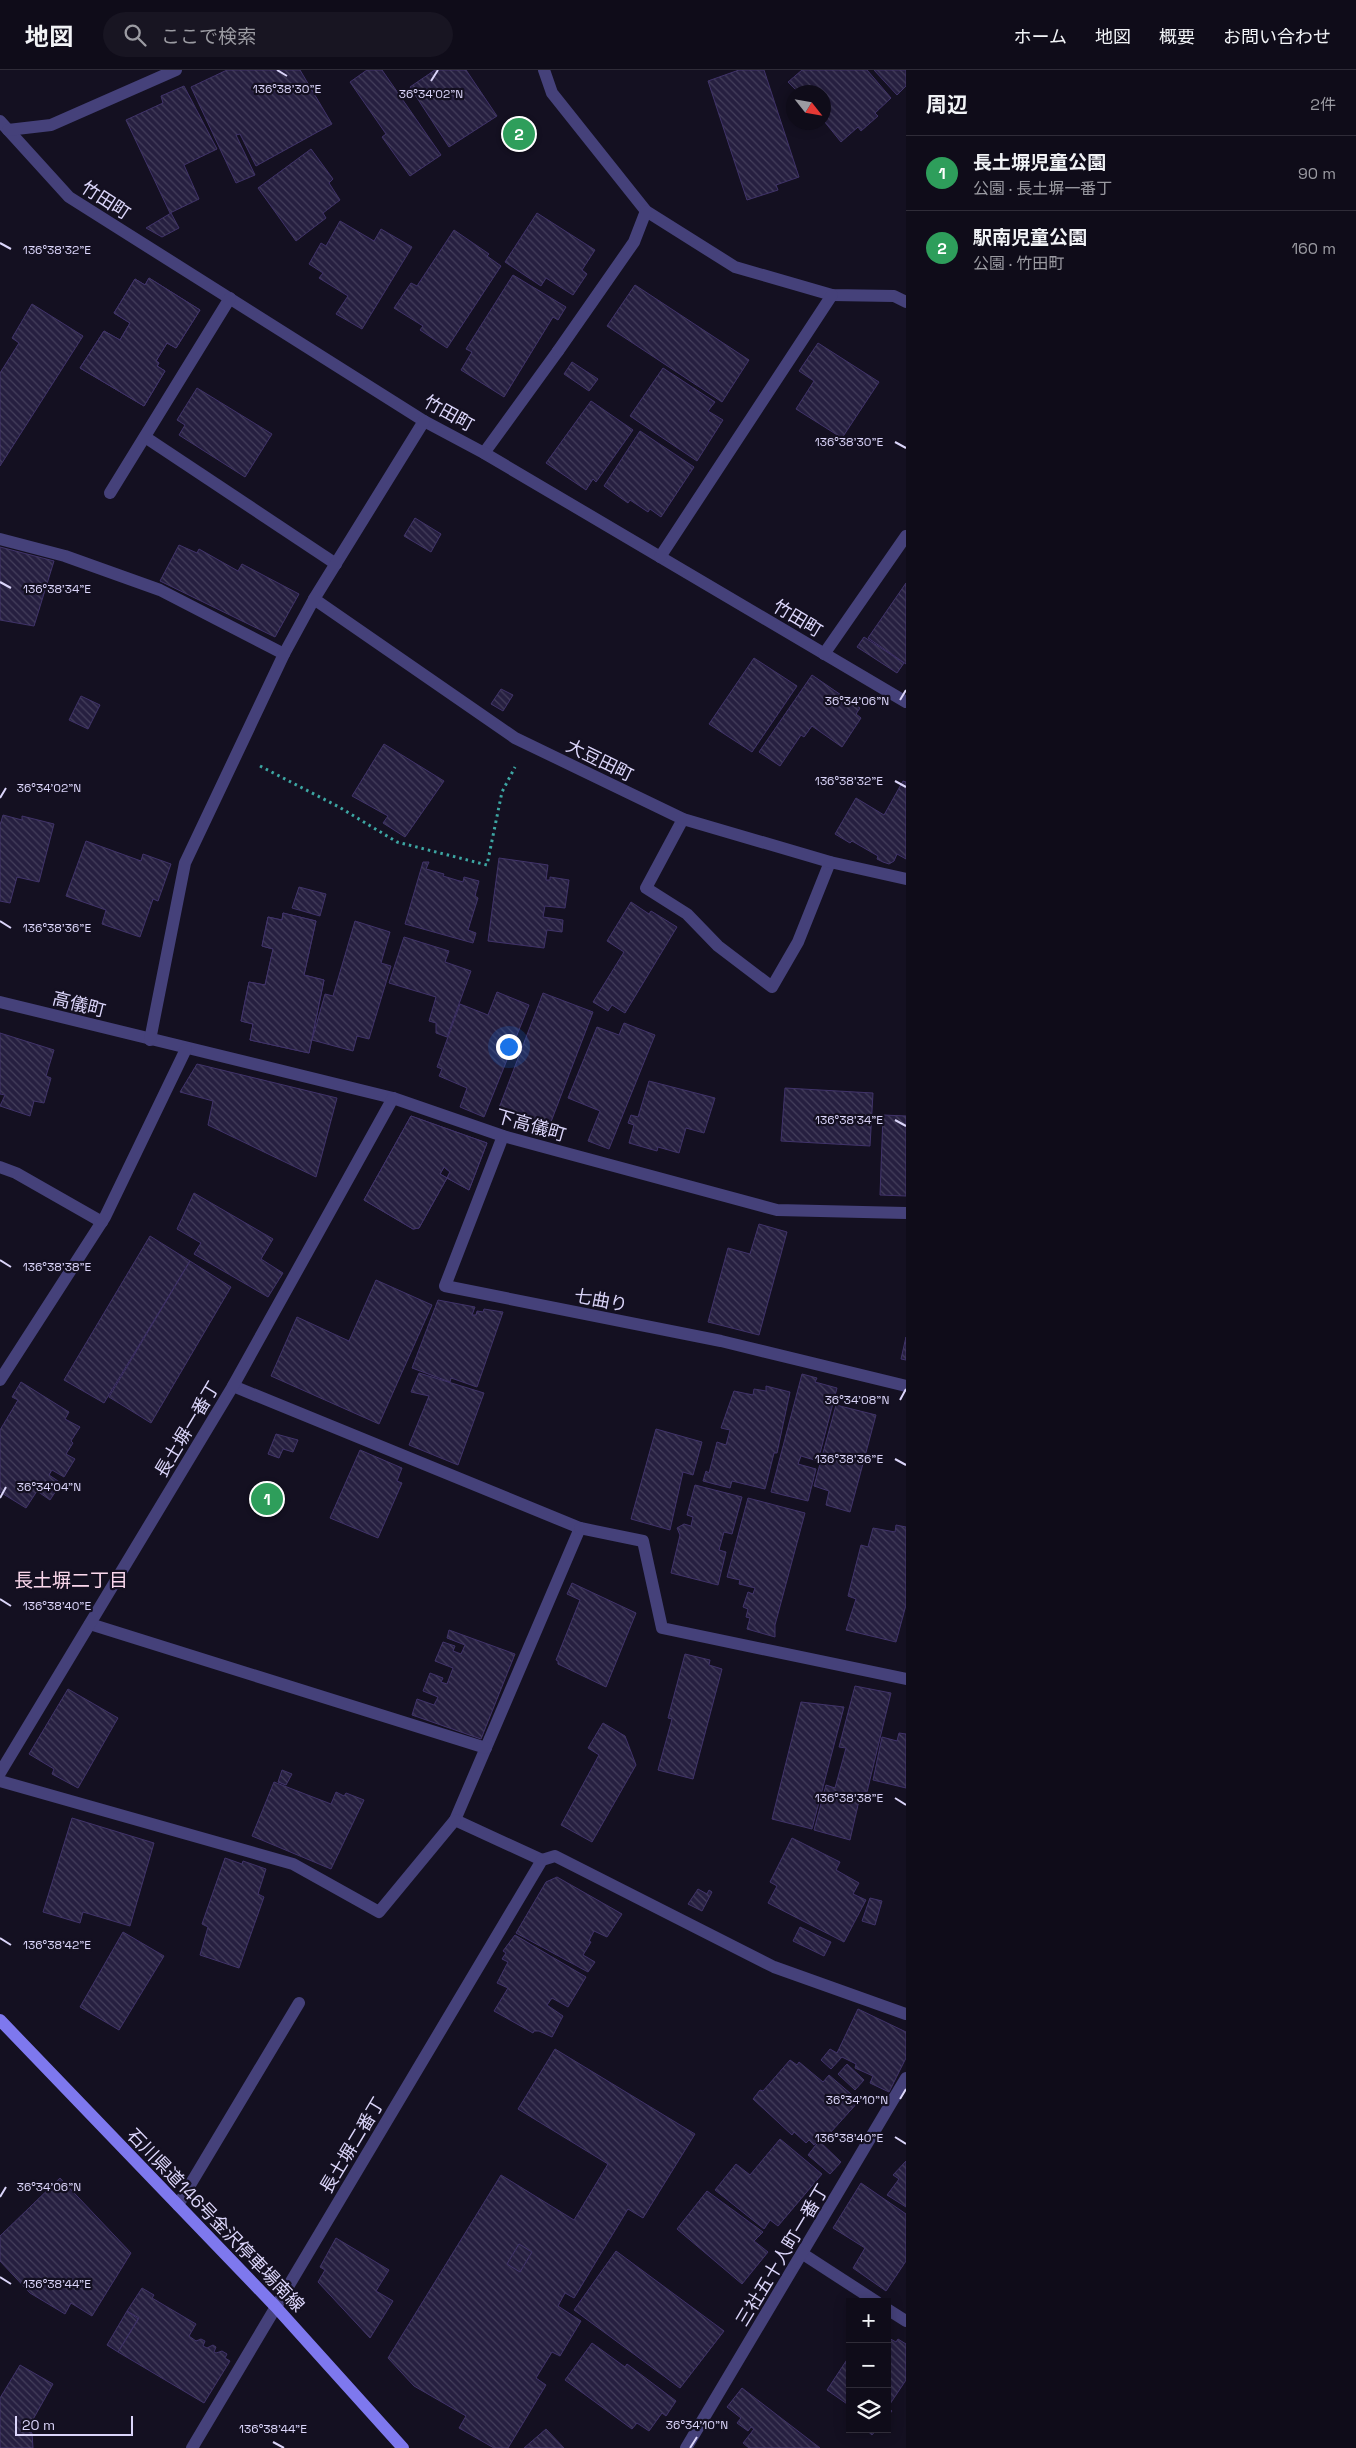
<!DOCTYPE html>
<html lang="ja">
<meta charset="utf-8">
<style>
body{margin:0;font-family:"Space Grotesk","Noto Sans JP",sans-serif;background:#181522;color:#f1f3f6}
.controls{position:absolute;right:15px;bottom:15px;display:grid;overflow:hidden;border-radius:0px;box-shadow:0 2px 12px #0003}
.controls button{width:45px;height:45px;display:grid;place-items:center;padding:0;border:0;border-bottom:1px solid #2f2c38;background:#0f0c19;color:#f1f3f6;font:25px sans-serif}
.compass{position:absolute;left:786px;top:15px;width:45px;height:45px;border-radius:50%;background:#0f0c19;box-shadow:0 2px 12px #0003;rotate:121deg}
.scale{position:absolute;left:15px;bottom:12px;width:118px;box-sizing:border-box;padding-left:5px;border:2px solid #dbd5fa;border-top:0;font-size:14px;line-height:18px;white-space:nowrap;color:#dbd5fa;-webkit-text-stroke:4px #141021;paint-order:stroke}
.you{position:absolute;left:508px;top:976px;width:18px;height:18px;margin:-12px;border:4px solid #fff;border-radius:50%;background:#1a73e8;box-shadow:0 0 0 8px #1a73e833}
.badge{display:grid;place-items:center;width:32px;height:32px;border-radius:50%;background:#d93025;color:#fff;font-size:16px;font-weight:700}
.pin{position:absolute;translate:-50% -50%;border:2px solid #fff;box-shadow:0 1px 5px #0006}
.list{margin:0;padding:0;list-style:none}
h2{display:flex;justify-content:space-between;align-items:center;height:65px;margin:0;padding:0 20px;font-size:21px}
h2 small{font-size:16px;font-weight:400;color:#9b9ba2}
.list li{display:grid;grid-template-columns:32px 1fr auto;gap:15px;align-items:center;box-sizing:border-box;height:75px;padding:0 20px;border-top:1px solid #2f2c38}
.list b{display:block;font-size:19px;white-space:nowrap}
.list p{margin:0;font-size:16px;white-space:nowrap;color:#9b9ba2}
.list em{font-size:16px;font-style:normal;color:#9b9ba2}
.icon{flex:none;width:28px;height:28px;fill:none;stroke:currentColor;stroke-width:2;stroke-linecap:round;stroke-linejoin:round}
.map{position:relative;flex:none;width:906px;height:2378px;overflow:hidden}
header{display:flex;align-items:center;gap:30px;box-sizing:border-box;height:70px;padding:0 25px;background:#0f0c19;border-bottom:1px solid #2f2c38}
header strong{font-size:24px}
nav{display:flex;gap:28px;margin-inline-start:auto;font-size:18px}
.search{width:350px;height:45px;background:#181522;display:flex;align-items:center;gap:12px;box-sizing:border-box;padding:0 18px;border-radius:28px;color:#9b9ba2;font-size:19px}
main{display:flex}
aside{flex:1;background:#0f0c19}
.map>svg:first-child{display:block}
.building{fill:url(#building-back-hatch);stroke:#403369;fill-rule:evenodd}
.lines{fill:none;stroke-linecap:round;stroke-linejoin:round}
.path{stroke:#3da6a3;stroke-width:3;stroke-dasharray:2.5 4;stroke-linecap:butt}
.service{stroke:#45417a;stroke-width:12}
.minor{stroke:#45417a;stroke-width:12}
.secondary{stroke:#7e78ee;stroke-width:12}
.ticks{fill:none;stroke:#dbd5fa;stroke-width:2}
.labels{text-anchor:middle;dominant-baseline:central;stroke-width:4.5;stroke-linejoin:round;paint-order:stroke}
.street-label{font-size:18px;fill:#dbd5fa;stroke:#141021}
.neighbourhood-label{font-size:19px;fill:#fad7ec;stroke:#141021}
.ticks-label{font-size:12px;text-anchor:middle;fill:#dbd5fa;stroke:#141021;stroke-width:4.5;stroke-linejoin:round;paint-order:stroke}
</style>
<header>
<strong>地図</strong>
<div class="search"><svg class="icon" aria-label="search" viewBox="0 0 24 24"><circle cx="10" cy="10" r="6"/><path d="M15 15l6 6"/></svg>ここで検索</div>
<nav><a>ホーム</a><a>地図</a><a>概要</a><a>お問い合わせ</a></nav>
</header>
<main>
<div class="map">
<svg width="906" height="2378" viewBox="0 0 906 2378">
<defs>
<pattern id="building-back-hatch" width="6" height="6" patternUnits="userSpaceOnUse" patternTransform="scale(1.25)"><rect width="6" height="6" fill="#261f40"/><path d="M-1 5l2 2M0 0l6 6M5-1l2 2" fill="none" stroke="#453f5c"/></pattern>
</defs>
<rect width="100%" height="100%" fill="#141021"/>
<g class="building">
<path d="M227 0H300L332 54 256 96 240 64 236 65 255 105 236 113 191 17Z"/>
<path d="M367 0H382L441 85 410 106 382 67 386 64 350 12Z"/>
<path d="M435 0H466L497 46 449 77 410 17Z"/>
<path d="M739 0H764L799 107 776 115 778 120 747 130 708 11Z"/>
<path d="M802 0H867L891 28 875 43 878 46 861 61 858 57 841 72 824 51V22H798L788 12Z"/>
<path d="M874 0H906V16L897 25Z"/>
<path d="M184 16 217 79 184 95 199 129 170 143 126 50 163 33 161 26Z"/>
<path d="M311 79 333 109 329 113 340 130 323 143 326 148 296 171 258 118Z"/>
<path d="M171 143 179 158 162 167 146 158Z"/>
<path d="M537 143 595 180 582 200 587 204 573 225 546 208 541 216 505 192Z"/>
<path d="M340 151 374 171 381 159 412 177 362 259 336 244 348 226 319 208 323 203 309 194 321 173 326 176Z"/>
<path d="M454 160 489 184 487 186 501 196 447 278 420 260 423 256 394 238 411 213 417 216Z"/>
<path d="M513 205 566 237 558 250 553 247 504 327 461 300 472 282 466 279Z"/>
<path d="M149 208 200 240 176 278 167 273 156 291 159 293 157 296 165 301 144 336 80 298 104 261 120 270 130 253 114 243 135 209 145 215Z"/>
<path d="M149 208 200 240 176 278 167 273 156 291 159 293 157 296 165 301 144 336 80 298 104 261 120 270 130 253 114 243 135 209 145 215Z"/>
<path d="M635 215 749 290 722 332 607 256Z"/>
<path d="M32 234 83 266 0 396V303L19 273 12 268Z"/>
<path d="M818 273 879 312 842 368 796 339 814 311 799 301Z"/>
<path d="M572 292 598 309 589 321 564 304Z"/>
<path d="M663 298 715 332 708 341 723 350 697 391 630 346Z"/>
<path d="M197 318 272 364 245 407 179 365 185 355 177 350Z"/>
<path d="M591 331 633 360 596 412 593 409 586 420 546 393Z"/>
<path d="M640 361 694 397 661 447 650 439 648 442 630 430 628 433 604 416Z"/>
<path d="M415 448 441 464 431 482 404 466Z"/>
<path d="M179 475 197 483 199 479 238 501 242 494 299 524 275 567 160 511Z"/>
<path d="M0 477 54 491 34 556 0 550Z"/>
<path d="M906 513V594L868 568Z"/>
<path d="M864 567 904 593 897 603 857 577Z"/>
<path d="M754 588 797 616 752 682 709 654Z"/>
<path d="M812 605 860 638 856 644 861 648 842 677 812 656 804 667 801 665 780 696 759 682Z"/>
<path d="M501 619 513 625 503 641 491 634Z"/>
<path d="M81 626 100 635 88 659 69 650Z"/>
<path d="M384 674 444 711 405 767 383 753 388 746 352 726Z"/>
<path d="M903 711 906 712V789L897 784 894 791 889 794 883 792 877 789 878 786 852 771 850 773 835 764 856 728 884 745Z"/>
<path d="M3 745 22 750V746L54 754 39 812 17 807 10 833 0 831V755Z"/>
<path d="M86 771 141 791 143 784 171 794 158 831 153 829 140 867 102 854 106 840 66 826Z"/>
<path d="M499 788 548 795 546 810H550V807L569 810 565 838 545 836 543 847 563 850 562 862 547 860 544 878 488 871Z"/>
<path d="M423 792H429L426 799 444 804 443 806 463 812 464 807 479 811 475 826 478 828 468 860 476 863 473 873 405 854Z"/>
<path d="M299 817 326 824 320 846 292 838Z"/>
<path d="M631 832 649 844 651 841 677 857 625 943 612 935 608 941 593 932 624 882 607 871Z"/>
<path d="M283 843 316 851 304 905 324 910 309 983 250 970 253 954 241 951 249 912 265 915 273 879 262 876 268 847 282 850Z"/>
<path d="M283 843 316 851 304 905 324 910 309 983 250 970 253 954 241 951 249 912 265 915 273 879 262 876 268 847 282 850Z"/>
<path d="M355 851 390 862 381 893 391 896 369 969 357 966 353 981 312 970 325 924 333 926Z"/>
<path d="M404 867 449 881 445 892 471 901 447 967 436 963V953L429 951 436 927 389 913Z"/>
<path d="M497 922 529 935 484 1047 460 1037 467 1018 439 1006 442 999 437 997 460 934 488 945Z"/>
<path d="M543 923 593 942 549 1057 499 1038Z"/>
<path d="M624 953 655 965 609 1079 588 1071 600 1041 568 1028 597 957 619 965Z"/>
<path d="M0 963 54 980 46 1006 51 1008 44 1033 34 1031 30 1046 0 1036 5 1025 0 1024Z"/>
<path d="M197 994 337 1028 316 1107 208 1055 213 1031 180 1022Z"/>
<path d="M649 1011 715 1028 704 1063 686 1058 679 1083 658 1077 657 1081 629 1073 634 1055 628 1053 631 1045 638 1047Z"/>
<path d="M785 1018 873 1023 870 1076 781 1071Z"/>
<path d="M883 1045 906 1046V1126L880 1125Z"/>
<path d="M411 1046 487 1073 469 1120 447 1108 419 1158 413 1159 364 1130ZM444 1097 450 1102 447 1108 440 1104Z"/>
<path d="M411 1046 487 1073 469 1120 447 1108 419 1158 413 1159 364 1130ZM444 1097 450 1102 447 1108 440 1104Z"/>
<path d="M194 1123 273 1169 261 1189 283 1203 268 1227 194 1184 201 1173 177 1159Z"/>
<path d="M759 1154 787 1162 759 1265 708 1252 728 1178 750 1184Z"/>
<path d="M150 1166 190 1191 104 1333 64 1310Z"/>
<path d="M190 1191 231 1217 151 1353 109 1327Z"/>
<path d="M376 1210 432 1235 379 1354 271 1306 297 1247 349 1271Z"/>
<path d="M438 1230 475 1237 472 1245H476L477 1241 483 1242 484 1239 503 1242 477 1317 451 1308 450 1312 412 1298Z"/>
<path d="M906 1267V1290L901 1289Z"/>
<path d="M419 1303 484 1323 458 1395 409 1375 429 1326 411 1322Z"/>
<path d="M802 1304 817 1308 815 1312 837 1318 818 1391 801 1386 798 1394 816 1399 808 1431 771 1422Z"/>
<path d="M21 1312 69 1342 65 1349 80 1357 71 1371 73 1373 66 1384 75 1389 64 1407 52 1400 49 1405 61 1413 50 1430 37 1421 26 1438 0 1422V1360L18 1330 12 1327Z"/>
<path d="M766 1316 790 1322 777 1383H774L765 1419 732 1411 730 1418 703 1411 706 1401 709 1403 717 1372 726 1375 730 1360 721 1358 734 1321 753 1325 754 1319 766 1321Z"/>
<path d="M836 1335 876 1345 850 1442 826 1435 829 1421 814 1416Z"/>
<path d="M656 1359 702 1372 693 1405 683 1402 670 1460 631 1449Z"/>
<path d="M276 1364 298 1370 293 1382 283 1379 279 1388 268 1384Z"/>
<path d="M360 1380 402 1398 397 1411 402 1413 378 1468 330 1448Z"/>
<path d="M695 1415 742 1427 732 1464 724 1462 719 1480 726 1482 718 1515 671 1503 680 1465 677 1458 684 1454 691 1456 693 1447 687 1445Z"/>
<path d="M748 1428 805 1443 775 1555V1567L747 1559 750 1548 746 1547 748 1539 743 1537 748 1522 753 1524 755 1518 739 1514 740 1510 727 1507Z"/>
<path d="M896 1455 906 1457V1535L896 1572 846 1560 856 1529 848 1526 861 1475 868 1477 873 1458 895 1462Z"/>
<path d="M572 1513 636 1543 606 1617 558 1594V1591L556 1590 580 1530 567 1524Z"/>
<path d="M449 1560 515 1584 481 1669 412 1645 417 1629 434 1635 438 1627 423 1621 430 1603 443 1608 441 1612 447 1614 453 1598 435 1591 443 1572 455 1576 453 1581 461 1584 465 1575 447 1568Z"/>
<path d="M685 1584 710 1590 709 1595 722 1599 693 1709 658 1700 672 1649 668 1648Z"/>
<path d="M855 1616 891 1623 867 1722H861L850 1770 814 1760 826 1715 835 1718 846 1678 839 1677Z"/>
<path d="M68 1619 118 1648 78 1718 52 1704 54 1699 29 1684Z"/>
<path d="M801 1632 844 1637 812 1759 772 1749Z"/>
<path d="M603 1653 625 1666 636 1695 592 1772 561 1755 599 1685 588 1678Z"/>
<path d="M899 1663 906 1664V1718L873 1710 882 1667 897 1671Z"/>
<path d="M282 1700 292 1704 286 1715 278 1712Z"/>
<path d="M274 1712 331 1734 336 1722 344 1726 346 1723 364 1730 331 1799 252 1766Z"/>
<path d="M72 1748 154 1773 130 1856 83 1842 80 1853 43 1842Z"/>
<path d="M792 1768 840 1792 836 1800 859 1813 853 1824 866 1830 844 1872 768 1833 777 1816 770 1812Z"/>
<path d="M225 1788 242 1794 243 1791 266 1799 258 1824 264 1827 239 1898 200 1885 208 1857 202 1854Z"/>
<path d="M557 1807 622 1844 607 1867 594 1861 589 1871 591 1872 583 1885 595 1892 588 1902 516 1863 546 1812Z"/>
<path d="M698 1819 707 1824 709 1820 712 1822 702 1841 688 1834Z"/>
<path d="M870 1828 882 1831 875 1855 862 1851Z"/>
<path d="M800 1857 831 1872 824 1886 793 1871Z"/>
<path d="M123 1862 164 1886 119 1960 80 1937Z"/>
<path d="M515 1865 586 1907 568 1937 552 1928 547 1935 563 1946 552 1967 539 1961H534L533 1963 494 1941 508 1918 497 1913 508 1892 502 1889 506 1883 503 1881Z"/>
<path d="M858 1939 906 1962V1988L889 2022 870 2013 873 2006 855 1998 856 1994 842 1987 831 1999 821 1990 830 1979 837 1983Z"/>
<path d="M555 1979 695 2064 643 2148 628 2139 574 2228 565 2223 558 2236 581 2251 560 2286 552 2282 536 2308 546 2315 508 2378H494L459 2358 466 2346 414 2316 388 2288 501 2105 574 2150 608 2094 518 2039Z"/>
<path d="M790 1990 797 1995 799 1992 823 2012 829 2005 859 2031 821 2073 819 2071 814 2075 809 2070 806 2073 794 2062 792 2065 753 2029 760 2020 763 2021Z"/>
<path d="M847 1994 864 2010 855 2020 838 2004Z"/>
<path d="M780 2069 822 2104 778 2156 770 2150 764 2159 715 2120 736 2094 750 2105Z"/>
<path d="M819 2071 841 2092 830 2104 808 2085Z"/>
<path d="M906 2091V2137L887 2125 899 2109 893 2105Z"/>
<path d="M60 2108 131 2183 92 2246 71 2233 65 2244 30 2223 0 2191V2166Z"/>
<path d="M861 2113 906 2144V2191L886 2221 853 2198 865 2178 833 2158Z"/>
<path d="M707 2121 763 2162 754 2171 768 2182 742 2214 677 2159Z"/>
<path d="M336 2168 389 2200 376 2221 393 2231 370 2268 318 2212 325 2200 320 2197Z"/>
<path d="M519 2174 532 2182 520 2202 507 2194Z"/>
<path d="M616 2181 724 2261 680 2318 574 2240Z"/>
<path d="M142 2218 154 2225 152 2228 196 2254 189 2266 196 2271 201 2269 205 2271 203 2276 207 2278 213 2275 216 2277 214 2282 216 2283 222 2281 227 2284 225 2288 230 2291 204 2333 118 2282 139 2248 127 2241Z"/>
<path d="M127 2241 138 2249 118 2282 107 2275Z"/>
<path d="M887 2267 896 2272 898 2269 906 2274V2310L890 2334 887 2332Z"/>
<path d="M592 2273 625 2297 627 2294 676 2331 666 2346 662 2343 649 2361 637 2353 632 2359 565 2310Z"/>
<path d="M850 2285V2336L827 2320Z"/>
<path d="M20 2295 53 2314 27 2360 32 2363 33 2378H0V2328Z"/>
<path d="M742 2318 820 2378H749L743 2373 754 2359 751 2357 748 2361 737 2353 741 2348 727 2337Z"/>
<path d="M887 2337 892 2341 887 2347Z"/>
<path d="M546 2359 564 2378H524Z"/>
<path d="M865 2359H877L872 2365Z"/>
</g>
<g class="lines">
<path class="path" d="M260 696 339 737 397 772 487 795 502 722 515 697"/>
<g class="service">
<path d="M484 383 558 281"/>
<path d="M0 469 65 486 160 520 284 584"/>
<path d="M683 749 646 818 687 844 718 876 772 917 798 872 830 792"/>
<path d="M503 1066 445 1216 721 1271 906 1316"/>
<path d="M0 1097 16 1103 102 1152"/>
<path d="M233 1316 580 1458 455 1750 542 1790"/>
<path d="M90 1554 486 1678"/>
<path d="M0 1711 293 1794 379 1842 455 1750"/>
<path d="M178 2135 299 1933"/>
</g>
<g class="minor">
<path d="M544 0 552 23 646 141 735 197 832 225 894 226 906 232"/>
<path d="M0 51 69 127 424 351 484 383 906 632"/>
<path d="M8 60 51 55 176 0"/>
<path d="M558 281 634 172 646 141"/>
<path d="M145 367 336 494"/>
<path d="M110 423 230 228"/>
<path d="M660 487 832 225"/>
<path d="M314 529 515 668 683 749 830 792 906 809"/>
<path d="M824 584 906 466"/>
<path d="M0 932 393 1028 503 1066 777 1140 906 1143"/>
<path d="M150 970 185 793 284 584 314 529 424 351"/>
<path d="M0 1310 105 1147 186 979"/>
<path d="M580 1458 643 1471 662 1558 906 1609"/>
<path d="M0 1703 233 1316 393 1028"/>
<path d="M803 2184 877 2232"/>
<path d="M887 2239 906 2251"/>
<path d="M192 2378 542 1790 555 1786 774 1897 906 1944"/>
<path d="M686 2378 906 2008"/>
</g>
<path class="secondary" d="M0 1950 275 2236 403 2378"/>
</g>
<path class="ticks" d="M277 0 287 6M431 11 438 0M0 173 11 179M895 372 906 378M0 512 11 518M900 630 906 620M895 711 906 717M0 728 6 718M0 851 11 858M895 1050 906 1056M0 1190 11 1197M900 1330 906 1319M895 1389 906 1395M0 1428 6 1417M0 1529 11 1536M895 1728 906 1735M0 1868 11 1875M900 2029 906 2019M895 2067 906 2074M0 2127 6 2117M0 2207 11 2214M273 2372 284 2378M690 2378 697 2367"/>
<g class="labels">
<g class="street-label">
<text transform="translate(106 130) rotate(33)">竹田町</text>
<text transform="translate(449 343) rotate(29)">竹田町</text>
<text transform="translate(798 548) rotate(31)">竹田町</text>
<text transform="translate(600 690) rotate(26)">大豆田町</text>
<text transform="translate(79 934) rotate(14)">高儀町</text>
<text transform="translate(531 1055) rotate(16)">下高儀町</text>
<text transform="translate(601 1230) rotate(11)">七曲り</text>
<text transform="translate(187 1359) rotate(-59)">長土塀一番丁</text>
<text transform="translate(352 2075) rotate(-59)">長土塀二番丁</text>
<text transform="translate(216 2150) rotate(46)">石川県道146号金沢停車場南線</text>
<text transform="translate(782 2185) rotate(-59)">三社五十人町一番丁</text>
</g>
<g class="neighbourhood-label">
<text x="71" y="1510">長土塀二丁目</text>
</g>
</g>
<g class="ticks-label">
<text x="287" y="23">136°38'30"E</text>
<text x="431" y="28">36°34'02"N</text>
<text x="57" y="184">136°38'32"E</text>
<text x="849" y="376">136°38'30"E</text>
<text x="57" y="523">136°38'34"E</text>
<text x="857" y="635">36°34'06"N</text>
<text x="849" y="715">136°38'32"E</text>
<text x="49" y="722">36°34'02"N</text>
<text x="57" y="862">136°38'36"E</text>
<text x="849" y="1054">136°38'34"E</text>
<text x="57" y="1201">136°38'38"E</text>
<text x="857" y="1334">36°34'08"N</text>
<text x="849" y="1393">136°38'36"E</text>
<text x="49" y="1421">36°34'04"N</text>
<text x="57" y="1540">136°38'40"E</text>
<text x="849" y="1732">136°38'38"E</text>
<text x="57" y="1879">136°38'42"E</text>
<text x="857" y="2034">36°34'10"N</text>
<text x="849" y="2072">136°38'40"E</text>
<text x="49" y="2121">36°34'06"N</text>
<text x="57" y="2218">136°38'44"E</text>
<text x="697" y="2359">36°34'10"N</text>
<text x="273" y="2363">136°38'44"E</text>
</g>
</svg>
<div class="controls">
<button>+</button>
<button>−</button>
<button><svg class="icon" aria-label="layers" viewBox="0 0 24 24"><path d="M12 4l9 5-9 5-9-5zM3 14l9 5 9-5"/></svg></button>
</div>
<svg class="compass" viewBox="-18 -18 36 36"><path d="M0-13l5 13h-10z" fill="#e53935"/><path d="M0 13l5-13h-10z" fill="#9b9ba2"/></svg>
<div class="scale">20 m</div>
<div class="you"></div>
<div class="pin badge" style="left:267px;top:1429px;background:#2e9e5b">1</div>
<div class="pin badge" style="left:519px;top:64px;background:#2e9e5b">2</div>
</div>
<aside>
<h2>周辺<small>2件</small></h2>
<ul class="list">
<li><span class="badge" style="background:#2e9e5b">1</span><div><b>長土塀児童公園</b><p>公園 · 長土塀一番丁</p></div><em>90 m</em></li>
<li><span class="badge" style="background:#2e9e5b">2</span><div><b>駅南児童公園</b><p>公園 · 竹田町</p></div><em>160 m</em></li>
</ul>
</aside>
</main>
